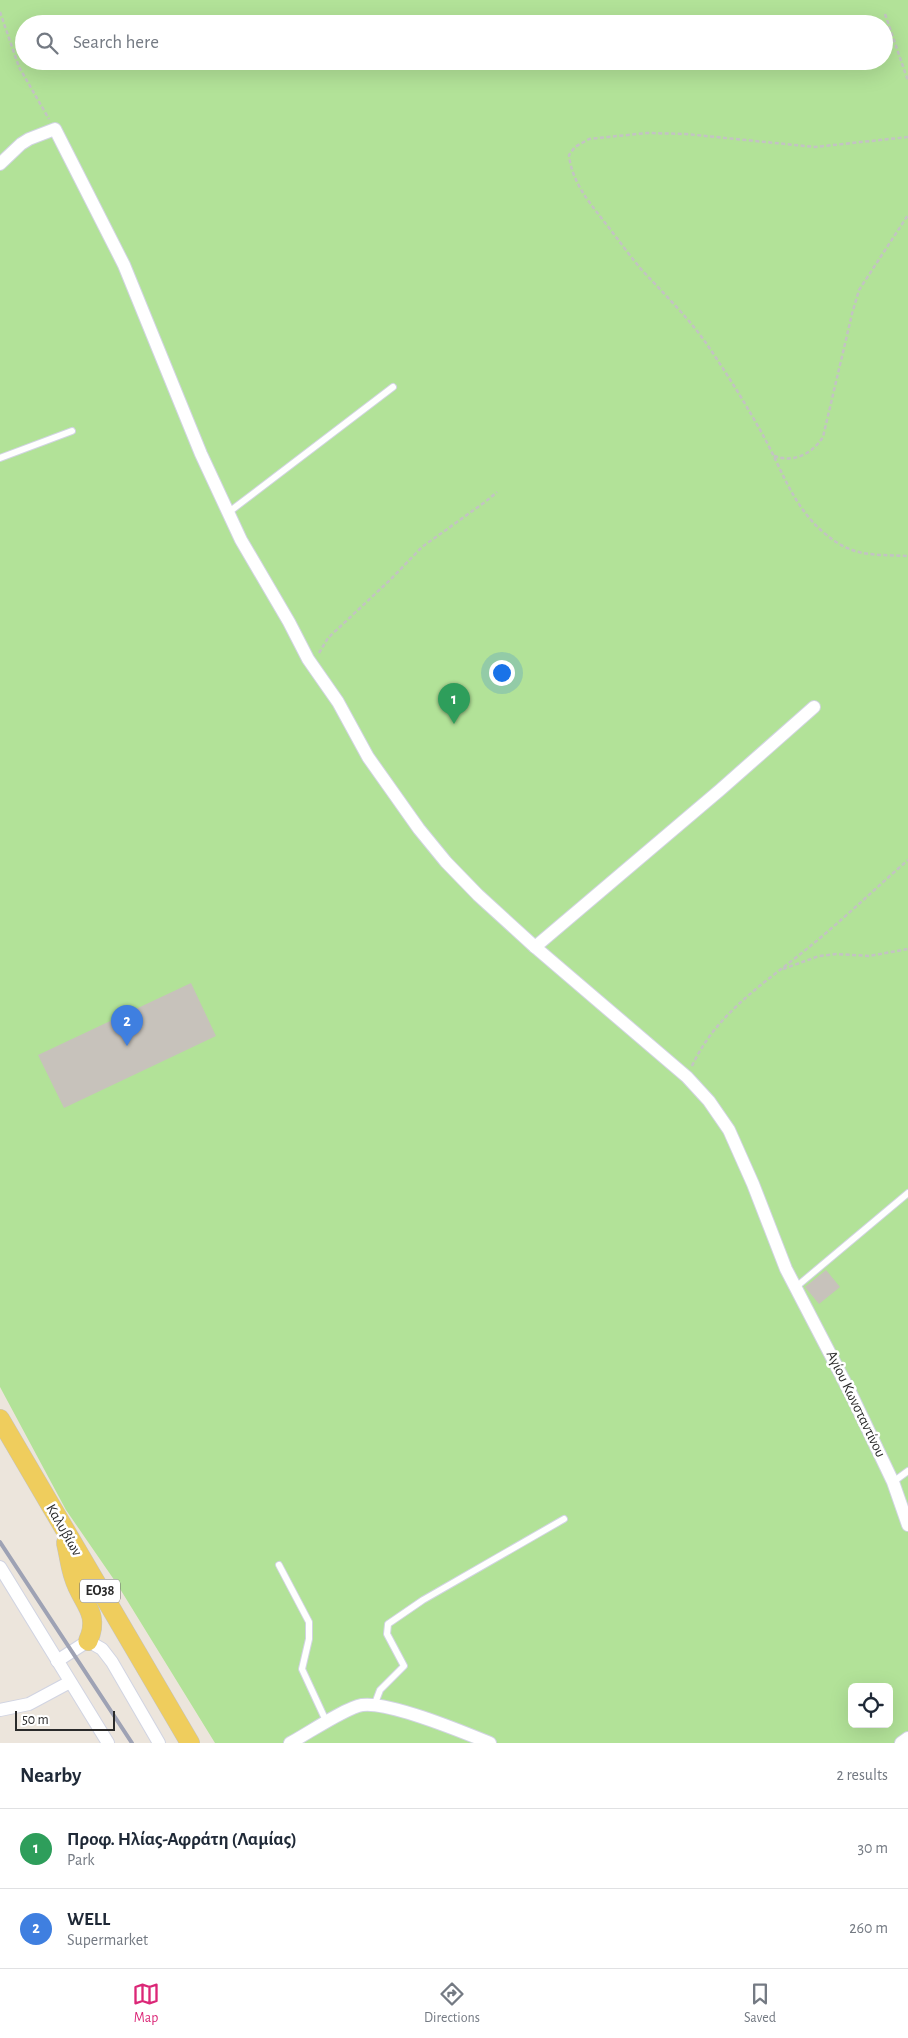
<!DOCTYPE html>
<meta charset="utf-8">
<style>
body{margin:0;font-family:"Alegreya Sans",sans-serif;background:#f6f6f7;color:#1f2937}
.controls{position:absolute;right:15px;bottom:15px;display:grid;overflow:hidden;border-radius:8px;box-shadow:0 5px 20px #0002}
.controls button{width:45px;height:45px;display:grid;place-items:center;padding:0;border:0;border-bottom:1px solid #e0e1e3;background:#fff;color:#1f2937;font:25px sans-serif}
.scale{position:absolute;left:15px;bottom:12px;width:100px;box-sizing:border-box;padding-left:5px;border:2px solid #2a2a2a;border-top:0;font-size:14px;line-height:18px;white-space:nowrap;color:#2a2a2a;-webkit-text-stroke:4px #fff;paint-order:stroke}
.you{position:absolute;left:501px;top:672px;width:18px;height:18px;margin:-12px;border:4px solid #fff;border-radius:50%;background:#1a73e8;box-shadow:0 0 0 8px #1a73e833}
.badge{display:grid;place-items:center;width:32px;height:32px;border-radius:50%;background:#db2777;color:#fff;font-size:16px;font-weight:700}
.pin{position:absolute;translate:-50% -41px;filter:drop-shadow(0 1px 2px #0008)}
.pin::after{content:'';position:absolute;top:26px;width:18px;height:15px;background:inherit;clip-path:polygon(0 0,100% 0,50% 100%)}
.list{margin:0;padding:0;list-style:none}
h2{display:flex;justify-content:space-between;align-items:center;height:65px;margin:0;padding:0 20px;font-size:21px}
h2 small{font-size:16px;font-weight:400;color:#747a83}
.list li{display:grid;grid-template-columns:32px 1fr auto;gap:15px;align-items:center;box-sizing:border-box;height:80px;padding:0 20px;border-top:1px solid #e0e1e3}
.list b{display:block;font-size:19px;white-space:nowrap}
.list p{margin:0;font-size:16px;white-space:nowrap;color:#747a83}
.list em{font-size:16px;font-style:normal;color:#747a83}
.icon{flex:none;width:28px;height:28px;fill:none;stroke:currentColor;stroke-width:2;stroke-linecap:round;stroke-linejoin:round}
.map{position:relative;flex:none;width:908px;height:1743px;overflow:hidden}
.search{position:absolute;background:#fff;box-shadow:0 5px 20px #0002;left:15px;right:15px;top:15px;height:55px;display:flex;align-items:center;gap:12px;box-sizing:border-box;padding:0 18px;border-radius:28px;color:#747a83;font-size:19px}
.sheet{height:225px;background:#fff}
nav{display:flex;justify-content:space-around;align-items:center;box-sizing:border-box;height:70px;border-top:1px solid #e0e1e3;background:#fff;font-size:14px;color:#747a83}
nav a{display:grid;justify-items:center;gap:2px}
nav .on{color:#db2777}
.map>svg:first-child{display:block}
.green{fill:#b2e298;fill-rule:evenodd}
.building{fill:#c7c2bb}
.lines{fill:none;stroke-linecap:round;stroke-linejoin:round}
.service-casing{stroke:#d1d4e2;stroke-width:8}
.minor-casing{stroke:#d1d4e2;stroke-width:14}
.primary-casing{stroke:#c3c3c3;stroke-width:20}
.path{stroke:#c3c3c3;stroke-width:2.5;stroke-dasharray:4 2.5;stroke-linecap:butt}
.service{stroke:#fff;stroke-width:6}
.minor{stroke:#fff;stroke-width:12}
.primary{stroke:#efcd5d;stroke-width:19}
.rail{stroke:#9ea2b4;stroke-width:4}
.labels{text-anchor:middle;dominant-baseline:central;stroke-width:5;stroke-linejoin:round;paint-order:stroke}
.shield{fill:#fff;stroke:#6a6a6a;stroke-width:1}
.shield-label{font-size:14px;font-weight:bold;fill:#2a2a2a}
.street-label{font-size:15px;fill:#2a2a2a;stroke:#fff}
</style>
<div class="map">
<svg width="908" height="1743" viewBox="0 0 908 1743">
<rect width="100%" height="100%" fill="#ece5dc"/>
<path class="green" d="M0 0H908V1743H215L117 1584 66 1510 0 1387ZM24 24H884V61H24ZM852 1687H889V1724H852Z"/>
<g class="building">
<path d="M191 983 216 1036 64 1108 38 1055Z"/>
<path d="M826 1270 840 1287 819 1304 805 1287Z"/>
</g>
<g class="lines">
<g class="service-casing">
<g id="service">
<path d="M0 458 72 431"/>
<path d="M229 512 393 387"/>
<path d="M796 1287 908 1193"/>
<path d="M893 1482 908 1471"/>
<path d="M279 1565 309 1622V1639L302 1669 327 1723"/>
<path d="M374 1706 380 1690 404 1666 387 1634 388 1624 423 1600 564 1519"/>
</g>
</g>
<g class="minor-casing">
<g id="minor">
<path d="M0 164 21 144 29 139 55 129 124 265 201 454 241 540 289 622 308 659 338 702 368 757 419 829 446 862 478 895 535 947 687 1077 709 1101 729 1130 753 1184 786 1269 852 1396 893 1482 908 1525"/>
<path d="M535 947 720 790 814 707"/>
<path d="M0 1567 108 1743"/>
<path d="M57 1661 88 1641 102 1649 112 1662 159 1743"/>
<path d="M0 1710 29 1704 70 1682"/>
<path d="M290 1743C307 1734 345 1708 362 1705 389 1701 463 1732 490 1743"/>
<path d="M901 1743 908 1738"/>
</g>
</g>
<g class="primary-casing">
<g id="primary">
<path d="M0 1419 190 1743"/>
<path d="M66 1543C69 1555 70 1567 74 1578 81 1602 101 1613 88 1641"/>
</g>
</g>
<g class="path">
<path d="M0 12 19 67 49 119"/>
<path d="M885 14 908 81"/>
<path d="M908 137 815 147 686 134 647 133 589 139 575 147 569 155C572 183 590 203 606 224 618 239 629 255 641 269 663 293 687 316 706 343 726 372 747 406 764 437 782 470 793 506 823 532 853 558 872 554 908 556"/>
<path d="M774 456C794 463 812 454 823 437L852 314 859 290 908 215"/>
<path d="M319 653 328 638 391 579 422 547 485 502 497 492"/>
<path d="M783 969 819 956 836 954 869 956 908 949"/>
<path d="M692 1066C718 1009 773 978 820 938 850 913 878 886 908 860"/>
</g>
<use href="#service" class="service"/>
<use href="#minor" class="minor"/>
<use href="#primary" class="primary"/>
<path class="rail" d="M0 1542 132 1743"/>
</g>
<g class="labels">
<rect class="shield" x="80" y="1579.5" width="40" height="23" rx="4"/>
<g class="shield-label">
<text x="100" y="1591">ΕΟ38</text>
</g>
<g class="street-label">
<text transform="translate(856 1404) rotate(64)">Αγίου Κωνσταντίνου</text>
<text transform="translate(64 1530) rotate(60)">Καλυβίων</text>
</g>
</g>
</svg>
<div class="controls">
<button><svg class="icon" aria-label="locate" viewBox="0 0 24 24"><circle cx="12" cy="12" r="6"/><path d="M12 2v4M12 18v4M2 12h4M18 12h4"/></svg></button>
</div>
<div class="scale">50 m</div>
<div class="you"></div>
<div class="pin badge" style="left:454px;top:724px;background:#2e9e5b">1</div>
<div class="pin badge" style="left:127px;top:1046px;background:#3f7fe0">2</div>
<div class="search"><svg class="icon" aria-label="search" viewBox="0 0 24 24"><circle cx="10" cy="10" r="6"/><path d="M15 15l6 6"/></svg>Search here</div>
</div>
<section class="sheet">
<h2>Nearby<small>2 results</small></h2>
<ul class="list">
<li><span class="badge" style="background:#2e9e5b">1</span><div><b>Προφ. Ηλίας-Αφράτη (Λαμίας)</b><p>Park</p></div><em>30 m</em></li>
<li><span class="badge" style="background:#3f7fe0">2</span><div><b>WELL</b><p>Supermarket</p></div><em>260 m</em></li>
</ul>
</section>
<nav>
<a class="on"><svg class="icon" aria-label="map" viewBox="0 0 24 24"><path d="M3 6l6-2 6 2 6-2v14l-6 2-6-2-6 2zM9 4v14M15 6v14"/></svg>Map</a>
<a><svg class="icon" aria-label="directions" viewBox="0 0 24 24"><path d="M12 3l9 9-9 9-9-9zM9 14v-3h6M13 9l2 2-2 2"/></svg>Directions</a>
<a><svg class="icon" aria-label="saved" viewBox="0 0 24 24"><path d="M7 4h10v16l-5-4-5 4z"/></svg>Saved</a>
</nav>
